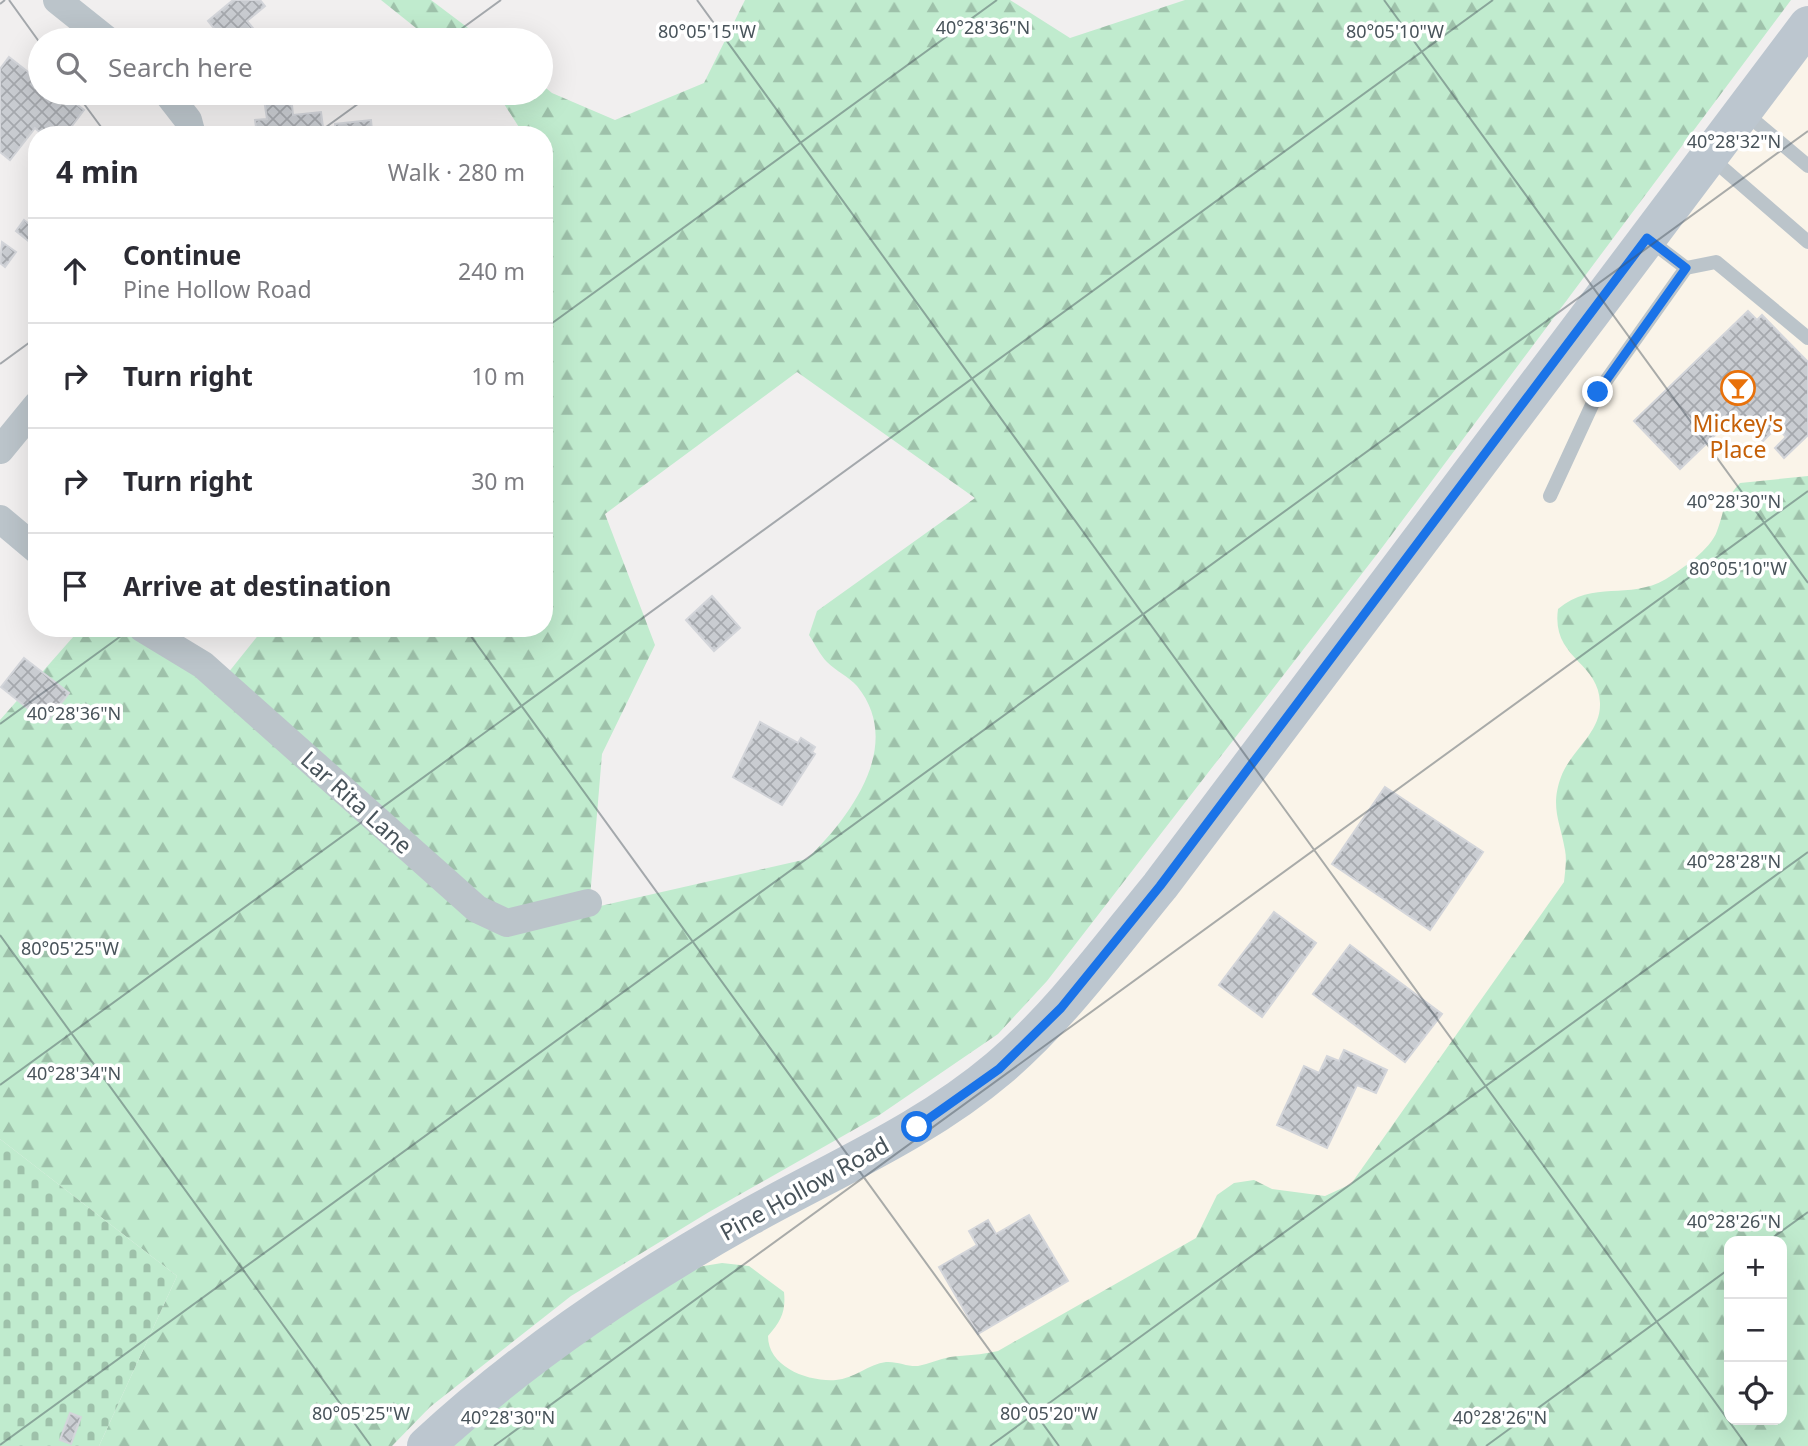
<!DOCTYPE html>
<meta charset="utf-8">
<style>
body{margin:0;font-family:"Noto Sans",sans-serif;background:#f2f2f3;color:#2b2b33}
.controls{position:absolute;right:21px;bottom:21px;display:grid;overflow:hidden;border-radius:14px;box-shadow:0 7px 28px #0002}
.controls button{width:63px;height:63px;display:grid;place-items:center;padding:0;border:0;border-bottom:2px solid #e1e1e2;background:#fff;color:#2b2b33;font:35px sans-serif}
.stop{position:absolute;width:21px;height:21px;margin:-16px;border:5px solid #1a73e8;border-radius:50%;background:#fff}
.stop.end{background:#1a73e8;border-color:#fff;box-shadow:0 2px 7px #0008}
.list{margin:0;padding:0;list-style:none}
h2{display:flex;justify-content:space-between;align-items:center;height:91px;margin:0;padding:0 28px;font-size:30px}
h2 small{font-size:23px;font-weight:400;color:#7c7c81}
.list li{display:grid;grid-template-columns:46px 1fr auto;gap:21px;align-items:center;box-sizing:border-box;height:105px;padding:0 28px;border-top:2px solid #e1e1e2}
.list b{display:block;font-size:26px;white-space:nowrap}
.list p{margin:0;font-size:23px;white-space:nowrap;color:#7c7c81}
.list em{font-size:23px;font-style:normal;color:#7c7c81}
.icon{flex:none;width:38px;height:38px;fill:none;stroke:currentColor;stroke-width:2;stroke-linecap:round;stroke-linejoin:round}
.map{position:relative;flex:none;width:1808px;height:1446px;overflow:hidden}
.search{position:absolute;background:#fff;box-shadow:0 7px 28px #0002;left:28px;top:28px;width:525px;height:77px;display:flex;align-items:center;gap:18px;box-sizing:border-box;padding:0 24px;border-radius:38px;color:#7c7c81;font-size:26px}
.panel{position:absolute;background:#fff;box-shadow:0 7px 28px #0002;left:28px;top:126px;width:525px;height:511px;border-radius:28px}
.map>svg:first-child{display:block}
.commercial{fill:#faf4e9}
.forest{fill:url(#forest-firs);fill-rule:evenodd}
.cemetery{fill:url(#cemetery-stones)}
.building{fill:url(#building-cross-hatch);stroke:#d3d5da;stroke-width:2}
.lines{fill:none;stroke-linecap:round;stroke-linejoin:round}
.lane{stroke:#bbc4ca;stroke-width:14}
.street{stroke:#bbc4ca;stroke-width:28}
.secondary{stroke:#bcc6cf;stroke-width:38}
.route{stroke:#1a73e8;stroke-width:9}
.ticks{fill:none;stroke:#48535a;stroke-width:2;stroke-opacity:0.45}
.labels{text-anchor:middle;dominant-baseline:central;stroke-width:7;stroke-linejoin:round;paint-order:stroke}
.food-label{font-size:23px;fill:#c56008;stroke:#fff}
.street-label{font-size:23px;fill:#48535a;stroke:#fff}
.ticks-label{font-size:18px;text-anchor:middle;fill:#48535a;stroke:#fff;stroke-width:7;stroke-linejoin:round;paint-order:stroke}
</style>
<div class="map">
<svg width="1808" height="1446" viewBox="0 0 1808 1446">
<defs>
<pattern id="forest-firs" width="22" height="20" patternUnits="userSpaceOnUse" patternTransform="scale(1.75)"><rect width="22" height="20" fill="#c0ebce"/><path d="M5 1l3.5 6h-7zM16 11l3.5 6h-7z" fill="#9ec1aa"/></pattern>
<pattern id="cemetery-stones" width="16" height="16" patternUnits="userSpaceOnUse" patternTransform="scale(1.75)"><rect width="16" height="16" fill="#c0ebce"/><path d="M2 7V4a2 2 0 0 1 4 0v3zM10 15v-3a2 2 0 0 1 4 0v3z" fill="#9ec1aa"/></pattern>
<pattern id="building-cross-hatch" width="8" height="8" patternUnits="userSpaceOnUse" patternTransform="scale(1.75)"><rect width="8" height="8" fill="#c9ccd1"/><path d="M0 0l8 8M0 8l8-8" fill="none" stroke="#a5a8ad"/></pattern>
</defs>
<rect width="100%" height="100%" fill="#f1efef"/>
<path class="commercial" d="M1808 25V729L1445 1232 757 1446 650 1274 998 1069Z"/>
<g class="forest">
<path d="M381 0H431L484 40H431Z"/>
<path d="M745 0H1010L1070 38 1185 0H1791L1381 549 1047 981 998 1034 878 1116 709 1212 571 1296 430 1407 392 1446H99L177 1276 0 1139V720L81 628H135L200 667 504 928 807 859C850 817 905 745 857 686 849 677 836 671 827 662 820 655 815 644 809 635L817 611 975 498 797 372 605 514 655 645 602 754 590 898 511 918 480 902 224 678 264 628H544V135H524L497 93H541V84L552 93 615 120 704 83Z"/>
<path d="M1808 476V1446H434L661 1273 722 1263 749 1266 784 1292C786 1312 781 1321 768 1336 768 1367 808 1382 836 1380 853 1379 869 1364 886 1362 897 1361 908 1367 918 1366 929 1364 939 1359 950 1357 967 1355 981 1355 998 1351L1196 1238 1217 1195 1234 1183 1254 1180 1272 1189 1325 1196 1351 1184 1564 882C1565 872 1567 860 1565 850 1560 821 1550 807 1561 777 1571 750 1601 733 1600 703 1599 661 1551 659 1558 609 1594 579 1628 601 1666 579 1682 569 1711 549 1717 531 1726 507 1721 504 1740 483ZM1729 1241H1782V1420H1729Z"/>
</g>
<path class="cemetery" d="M0 1139 177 1276 99 1446H0Z"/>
<g class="building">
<path d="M233 0H260L265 6 247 21 263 40H218L214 35 217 32 208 21Z"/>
<path d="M9 57 32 75 40 67V93H55L63 100 66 96 84 110 65 135H43L35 128 10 160 0 152V69Z"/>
<path d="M291 95 293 115 321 112 324 135H257L255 120 267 119 264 99Z"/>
<path d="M371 120 372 130 389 128 390 135H336L335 124Z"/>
<path d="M24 220 37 230V239L32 244 16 231Z"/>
<path d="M2 242 16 252 5 267 0 263Z"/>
<path d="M1748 311 1757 320 1762 315 1808 362V435L1784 458 1775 448 1786 437 1777 427 1763 441 1737 414 1680 469 1634 421Z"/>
<path d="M712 596 740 628 714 651 686 620Z"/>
<path d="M24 658 69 693 46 723 1 687Z"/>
<path d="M760 722 798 743 801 738 815 747 812 752 815 754 782 805 733 777Z"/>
<path d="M1385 787 1483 852 1430 930 1332 864Z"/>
<path d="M1274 912 1316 943 1262 1017 1219 985Z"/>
<path d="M1350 945 1442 1014 1405 1062 1313 994Z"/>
<path d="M1344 1050 1387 1070 1376 1093 1357 1085 1327 1148 1277 1125 1304 1066 1319 1073 1327 1056 1339 1061Z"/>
<path d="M1029 1215 1068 1281 978 1334 939 1267 977 1245 969 1231 988 1220 996 1234Z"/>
<path d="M70 1413 81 1417 71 1444 60 1440Z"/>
</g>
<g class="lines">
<g class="lane">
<path d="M1744 112 1808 166"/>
<path d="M1710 157 1808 242"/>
<path d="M1686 268 1716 262 1808 338"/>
<path d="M1550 496 1598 392 1686 268 1648 239"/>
</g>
<g class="street">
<path d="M57 0 107 40"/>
<path d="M167 93 188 120 192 135"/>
<path d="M0 450 37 405"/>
<path d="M0 519 37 550"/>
<path d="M142 628 203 665 477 909 507 923 588 903"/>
</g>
<path class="secondary" d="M426 1446C524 1355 633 1282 749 1217 833 1170 925 1131 999 1068 1061 1015 1109 948 1160 886L1808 25"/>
</g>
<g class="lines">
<path class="route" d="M917 1127 999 1069 1061 1008 1160 886 1647 238 1686 268 1598 392"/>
</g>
<path class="ticks" d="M9 0 40 43M697 0 1747 1446M1384 0 1808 583M0 4 5 0M446 40 501 0M76 93 107 135M315 135 373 93M544 329 997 0M0 364 37 337M465 628 1059 1446M0 724 132 628M0 935 371 1446M0 1085 1493 0M1768 1241 1808 1212M0 1445 1808 131M494 1446 1808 491M990 1446 1808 852M1486 1446 1729 1269"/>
<defs>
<g id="bar-ring" transform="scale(1.75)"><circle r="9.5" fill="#fff" stroke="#e8710a" stroke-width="1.5"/><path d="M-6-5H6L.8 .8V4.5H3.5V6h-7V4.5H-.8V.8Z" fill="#e8710a"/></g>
</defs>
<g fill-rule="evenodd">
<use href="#bar-ring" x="1738" y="388"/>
</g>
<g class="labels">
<g class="food-label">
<text x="1738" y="423">Mickey's<tspan x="1738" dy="26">Place</tspan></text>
</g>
<g class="street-label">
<text transform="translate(357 802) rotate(42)">Lar Rita Lane</text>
<text transform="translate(804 1188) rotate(-29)">Pine Hollow Road</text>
</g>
</g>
<g class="ticks-label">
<text x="983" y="34">40°28'36"N</text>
<text x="707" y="38">80°05'15"W</text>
<text x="1395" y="38">80°05'10"W</text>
<text x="1734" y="148">40°28'32"N</text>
<text x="1734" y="508">40°28'30"N</text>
<text x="1738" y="575">80°05'10"W</text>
<text x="74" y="720">40°28'36"N</text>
<text x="1734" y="868">40°28'28"N</text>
<text x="70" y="955">80°05'25"W</text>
<text x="74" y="1080">40°28'34"N</text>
<text x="1734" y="1228">40°28'26"N</text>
<text x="361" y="1420">80°05'25"W</text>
<text x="1049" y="1420">80°05'20"W</text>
<text x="508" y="1424">40°28'30"N</text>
<text x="1500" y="1424">40°28'26"N</text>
</g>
</svg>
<div class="controls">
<button>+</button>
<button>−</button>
<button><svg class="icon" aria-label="locate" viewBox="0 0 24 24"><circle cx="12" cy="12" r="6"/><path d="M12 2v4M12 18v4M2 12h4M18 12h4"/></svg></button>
</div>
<div class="stop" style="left:917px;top:1127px"></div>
<div class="stop end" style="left:1598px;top:392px"></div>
<div class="search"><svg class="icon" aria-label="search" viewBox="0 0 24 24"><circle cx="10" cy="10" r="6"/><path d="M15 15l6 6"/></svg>Search here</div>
<section class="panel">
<h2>4 min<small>Walk · 280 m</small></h2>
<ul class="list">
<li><svg class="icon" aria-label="ahead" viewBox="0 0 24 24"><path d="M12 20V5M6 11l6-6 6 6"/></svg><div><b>Continue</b><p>Pine Hollow Road</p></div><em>240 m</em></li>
<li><svg class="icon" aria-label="right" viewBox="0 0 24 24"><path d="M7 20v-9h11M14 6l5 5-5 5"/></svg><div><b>Turn right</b></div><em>10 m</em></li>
<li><svg class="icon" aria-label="right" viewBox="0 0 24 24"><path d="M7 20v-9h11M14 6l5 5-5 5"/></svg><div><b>Turn right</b></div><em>30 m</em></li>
<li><svg class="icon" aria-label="arrive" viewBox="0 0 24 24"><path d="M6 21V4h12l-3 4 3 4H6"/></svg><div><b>Arrive at destination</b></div></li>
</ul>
</section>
</div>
